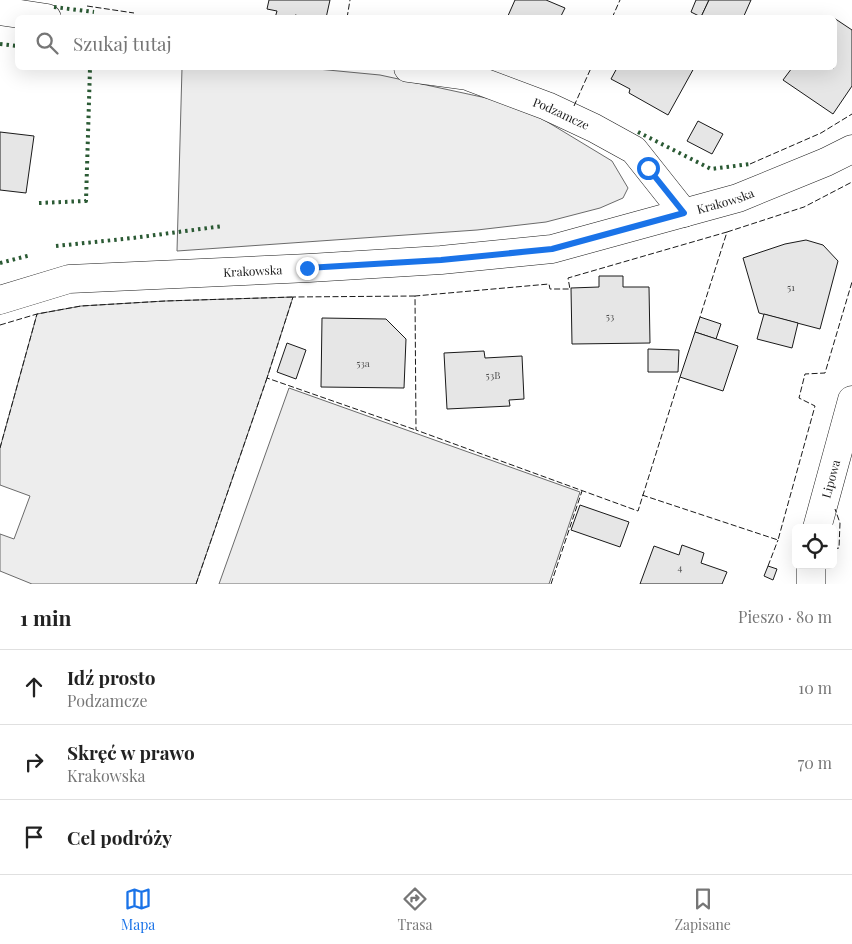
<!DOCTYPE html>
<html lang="pl">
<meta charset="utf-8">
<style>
body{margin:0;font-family:"Playfair Display",serif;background:#f6f6f6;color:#222}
.controls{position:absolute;right:15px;bottom:15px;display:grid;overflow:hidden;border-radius:8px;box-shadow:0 5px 20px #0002}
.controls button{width:45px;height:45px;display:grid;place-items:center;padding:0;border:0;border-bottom:1px solid #e0e0e0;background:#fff;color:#222;font:25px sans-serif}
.stop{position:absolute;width:15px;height:15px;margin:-11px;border:4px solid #1a73e8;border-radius:50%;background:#fff}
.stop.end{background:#1a73e8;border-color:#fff;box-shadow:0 1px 5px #0008}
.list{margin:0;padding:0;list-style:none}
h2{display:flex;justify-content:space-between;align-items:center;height:65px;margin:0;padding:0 20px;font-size:21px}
h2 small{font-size:16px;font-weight:400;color:#767676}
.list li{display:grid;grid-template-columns:32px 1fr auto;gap:15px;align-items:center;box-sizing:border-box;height:75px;padding:0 20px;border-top:1px solid #e0e0e0}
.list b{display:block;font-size:19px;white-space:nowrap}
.list p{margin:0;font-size:16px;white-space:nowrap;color:#767676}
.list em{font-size:16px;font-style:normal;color:#767676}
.icon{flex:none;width:28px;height:28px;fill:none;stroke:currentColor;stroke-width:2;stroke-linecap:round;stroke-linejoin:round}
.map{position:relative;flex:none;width:852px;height:584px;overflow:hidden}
.search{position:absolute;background:#fff;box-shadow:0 5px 20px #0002;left:15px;right:15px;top:15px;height:55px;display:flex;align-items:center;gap:12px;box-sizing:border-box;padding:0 18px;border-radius:8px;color:#767676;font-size:19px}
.sheet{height:290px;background:#fff}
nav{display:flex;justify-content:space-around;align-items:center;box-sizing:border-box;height:70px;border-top:1px solid #e0e0e0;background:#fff;font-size:14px;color:#767676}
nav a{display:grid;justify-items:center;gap:2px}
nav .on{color:#1a73e8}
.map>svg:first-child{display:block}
.built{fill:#ededed;stroke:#6a6a6a}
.building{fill:#e6e6e6;stroke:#1a1a1a}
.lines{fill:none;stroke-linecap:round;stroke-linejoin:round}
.minor-casing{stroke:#1a1a1a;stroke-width:29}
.minor{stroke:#fff;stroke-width:28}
.hedge{stroke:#2b5a34;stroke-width:4;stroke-dasharray:2.5 4;stroke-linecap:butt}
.fence{stroke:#1a1a1a;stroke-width:1;stroke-dasharray:6 2.5;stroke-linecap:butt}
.route{stroke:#1a73e8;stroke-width:6}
.labels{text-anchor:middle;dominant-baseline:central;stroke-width:4;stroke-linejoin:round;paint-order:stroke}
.number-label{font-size:10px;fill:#4d4d4d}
.street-label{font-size:12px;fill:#1a1a1a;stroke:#fff}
</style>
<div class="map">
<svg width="852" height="584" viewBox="0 0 852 584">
<rect width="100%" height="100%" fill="#fff"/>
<g class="built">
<path d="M182 68H307L380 75 491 99 536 115 612 161 628 188 623 198 600 208 546 222 477 230 177 251Z"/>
<path d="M293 297 267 378 196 584H32L0 571V534L14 539 30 496 0 485V448L37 314 81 306 165 301Z"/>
<path d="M289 388 580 492 549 584H219Z"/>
</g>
<g class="building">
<path d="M269 0H330L326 18H308L295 15V18H275L277 11 267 9Z"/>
<path d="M515 0H546L565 8 560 18H507Z"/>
<path d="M696 0H709L701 17 691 12Z"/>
<path d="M709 0H751L743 18H703L701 17Z"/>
<path d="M834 18 852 30V86L833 114 783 80 792 68H834Z"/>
<path d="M617 68H694L668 115 629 93 630 89 611 79Z"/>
<path d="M698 121 723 134 712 154 687 141Z"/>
<path d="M0 132 34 136 26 193 0 190Z"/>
<path d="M806 240 823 245 838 261 820 329 759 313 743 258 785 244Z"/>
<path d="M599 276H623V287H649L650 343 572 344 571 288 599 287Z"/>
<path d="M764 314 798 323 792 348 757 339Z"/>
<path d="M700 317 721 324 716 339 695 332Z"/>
<path d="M322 318 386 319 406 339 404 388 321 387Z"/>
<path d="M695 332 738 346 723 391 680 377Z"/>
<path d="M287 343 306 350 296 379 277 372Z"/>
<path d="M648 349 679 350 678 372H648Z"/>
<path d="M484 351 485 358 522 356 524 399 509 400 510 406 447 409 444 353Z"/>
<path d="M580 505 629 522 620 547 571 530Z"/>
<path d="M682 545 704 553 701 563 727 572 722 584H640L654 546 679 555Z"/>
<path d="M768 566 777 569 773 580 764 576Z"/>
</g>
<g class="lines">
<g class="minor-casing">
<g id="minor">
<path d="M0 11 47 18"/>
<path id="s1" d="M408 68 467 76 547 106 594 128 634 150 684 213"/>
<path id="s2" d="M0 300 69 279 309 268 441 260 552 249 738 198 826 162 852 149"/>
<path id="s3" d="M817 528 852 400"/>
<path d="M811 584V565"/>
</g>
</g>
<use href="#minor" class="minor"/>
<g class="hedge">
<path d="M54 7 94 12"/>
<path d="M0 44 18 46"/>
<path d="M638 132 711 169 750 164"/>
<path d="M39 203 86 201 90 68"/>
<path d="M56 246 133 238 223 226"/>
<path d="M0 263 31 255"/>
</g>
<g class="fence">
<path d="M87 6 134 13"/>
<path d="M347 18 350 0"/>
<path d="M612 18 620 0"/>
<path d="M574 106 591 68"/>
<path d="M750 164 821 133 852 114"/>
<path d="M727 232 804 207 852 182"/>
<path d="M415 296 293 297 267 378 416 430"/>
<path d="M0 325 37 314 81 306 165 301 293 297"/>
<path d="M680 377 638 511 416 430 415 296 549 284 550 289H570L568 278 727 232 700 317"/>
<path d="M0 448 37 314"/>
<path d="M642 495 778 540 815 406 799 398 805 374 825 373 852 282"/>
<path d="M833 549 839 548 840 523 835 509"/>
<path d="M768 566 778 540"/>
<path d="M196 584 267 378"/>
<path d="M551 584 582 491"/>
</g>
</g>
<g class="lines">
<path class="route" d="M307 268 441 260 552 249 684 213 648 168"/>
</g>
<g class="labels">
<g class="number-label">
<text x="791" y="287">51</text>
<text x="610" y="316">53</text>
<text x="363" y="363">53a</text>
<text x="493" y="375">53B</text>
<text x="680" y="567">4</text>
</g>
<g class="street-label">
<text stroke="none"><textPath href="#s1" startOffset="161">Podzamcze</textPath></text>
<text stroke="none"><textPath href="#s2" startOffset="736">Krakowska</textPath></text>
<text stroke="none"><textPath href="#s2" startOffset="256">Krakowska</textPath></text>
<text stroke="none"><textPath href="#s3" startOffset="51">Lipowa</textPath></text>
</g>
</g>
</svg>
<div class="controls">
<button><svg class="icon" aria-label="locate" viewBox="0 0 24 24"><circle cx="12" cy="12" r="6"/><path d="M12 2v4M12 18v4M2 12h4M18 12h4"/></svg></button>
</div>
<div class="stop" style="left:648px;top:168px"></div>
<div class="stop end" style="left:307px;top:268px"></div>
<div class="search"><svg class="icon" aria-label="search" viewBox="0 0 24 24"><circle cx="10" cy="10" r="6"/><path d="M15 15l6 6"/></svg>Szukaj tutaj</div>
</div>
<section class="sheet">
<h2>1 min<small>Pieszo · 80 m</small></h2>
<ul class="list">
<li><svg class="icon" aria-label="ahead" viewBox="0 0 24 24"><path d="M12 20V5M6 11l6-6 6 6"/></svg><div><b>Idź prosto</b><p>Podzamcze</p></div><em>10 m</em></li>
<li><svg class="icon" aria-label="right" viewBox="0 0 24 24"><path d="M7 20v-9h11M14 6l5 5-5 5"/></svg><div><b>Skręć w prawo</b><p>Krakowska</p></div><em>70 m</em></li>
<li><svg class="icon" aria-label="arrive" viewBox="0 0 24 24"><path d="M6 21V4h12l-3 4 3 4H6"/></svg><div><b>Cel podróży</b></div></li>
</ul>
</section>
<nav>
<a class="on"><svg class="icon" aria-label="map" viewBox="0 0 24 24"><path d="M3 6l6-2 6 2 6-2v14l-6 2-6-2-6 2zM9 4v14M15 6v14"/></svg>Mapa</a>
<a><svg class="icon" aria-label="directions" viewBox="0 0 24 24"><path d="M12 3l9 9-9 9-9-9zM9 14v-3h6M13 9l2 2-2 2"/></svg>Trasa</a>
<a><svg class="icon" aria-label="saved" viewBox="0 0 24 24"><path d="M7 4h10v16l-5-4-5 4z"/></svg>Zapisane</a>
</nav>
